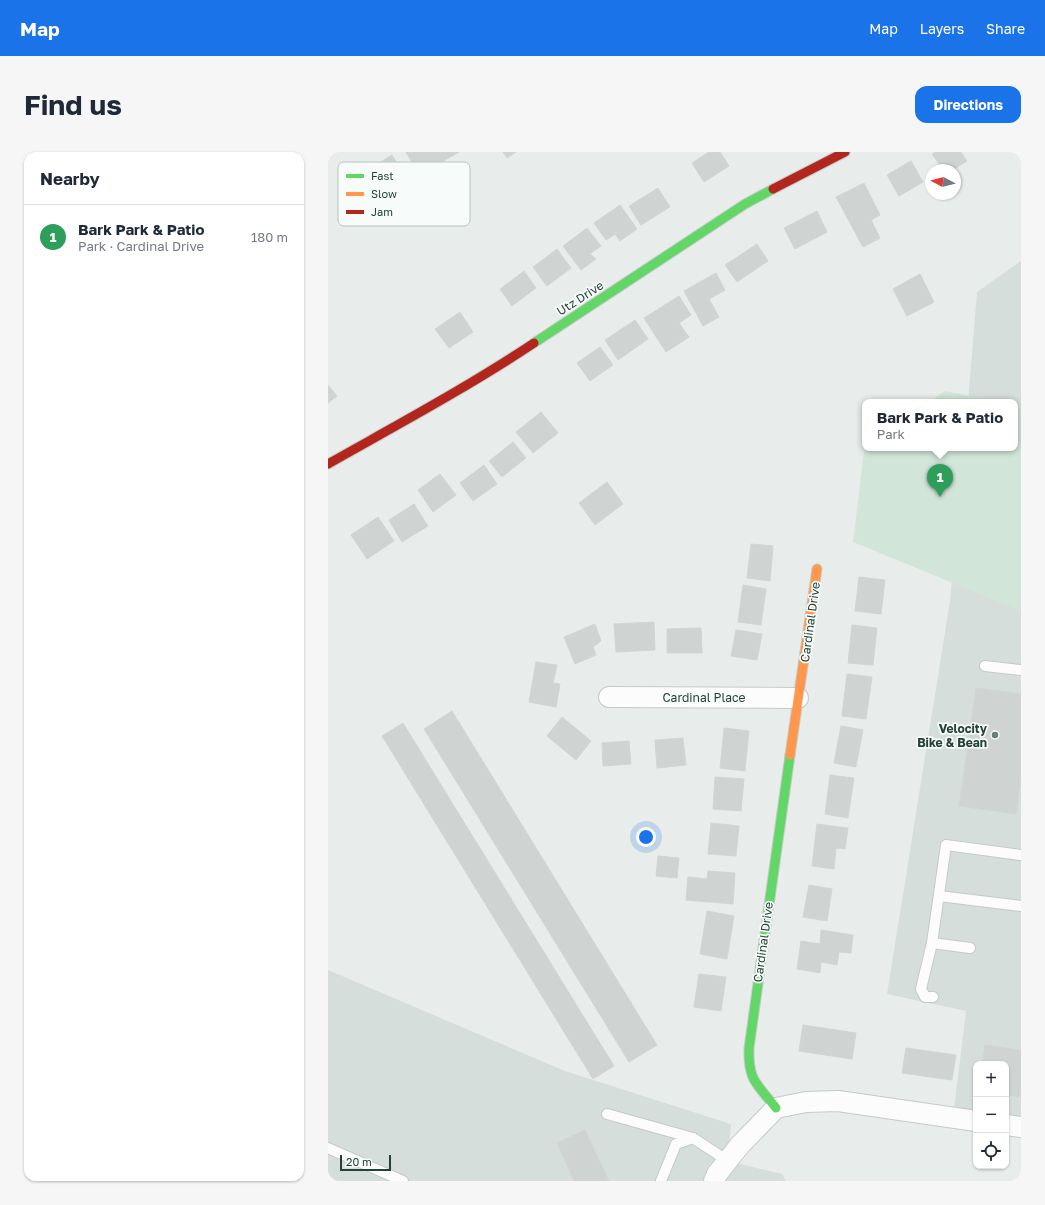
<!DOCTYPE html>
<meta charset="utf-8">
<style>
body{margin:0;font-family:"Golos Text",sans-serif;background:#f6f6f7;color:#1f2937}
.controls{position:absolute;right:12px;bottom:12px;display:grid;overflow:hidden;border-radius:8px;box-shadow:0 1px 3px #0004}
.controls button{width:36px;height:36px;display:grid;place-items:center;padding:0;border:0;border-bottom:1px solid #e0e1e3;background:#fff;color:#1f2937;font:20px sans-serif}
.compass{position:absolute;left:597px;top:12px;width:36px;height:36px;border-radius:50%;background:#fff;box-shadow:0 1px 3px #0004;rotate:277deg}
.scale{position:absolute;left:12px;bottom:10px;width:51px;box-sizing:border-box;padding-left:4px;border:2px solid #24423a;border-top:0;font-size:11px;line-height:14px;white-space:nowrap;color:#24423a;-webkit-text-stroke:3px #f7fbf9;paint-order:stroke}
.you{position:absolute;left:318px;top:685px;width:14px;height:14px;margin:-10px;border:3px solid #fff;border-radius:50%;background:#1a73e8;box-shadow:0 0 0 6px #1a73e833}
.badge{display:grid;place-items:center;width:26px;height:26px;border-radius:50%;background:#1a73e8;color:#fff;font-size:13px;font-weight:700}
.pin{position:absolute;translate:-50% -33px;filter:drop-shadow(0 1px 2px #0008)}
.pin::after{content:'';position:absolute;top:21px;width:14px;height:12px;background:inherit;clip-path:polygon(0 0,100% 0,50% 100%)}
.popup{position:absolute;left:534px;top:247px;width:156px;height:52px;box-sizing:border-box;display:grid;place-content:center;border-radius:8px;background:#fff;filter:drop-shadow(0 1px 3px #0005);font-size:13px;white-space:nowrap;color:#747a83}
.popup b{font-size:15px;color:#1f2937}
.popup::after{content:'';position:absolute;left:50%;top:100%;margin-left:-8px;border:8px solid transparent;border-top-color:#fff}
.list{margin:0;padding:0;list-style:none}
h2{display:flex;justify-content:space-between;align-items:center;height:52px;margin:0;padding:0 16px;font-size:17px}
h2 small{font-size:13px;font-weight:400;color:#747a83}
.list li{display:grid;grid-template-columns:26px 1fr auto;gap:12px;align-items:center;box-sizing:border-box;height:64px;padding:0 16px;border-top:1px solid #e0e1e3}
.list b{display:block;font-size:15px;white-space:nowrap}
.list p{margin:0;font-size:13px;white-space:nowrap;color:#747a83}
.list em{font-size:13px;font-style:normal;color:#747a83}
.icon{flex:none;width:22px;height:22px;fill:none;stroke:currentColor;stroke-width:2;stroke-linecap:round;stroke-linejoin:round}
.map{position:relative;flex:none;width:693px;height:1029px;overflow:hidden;border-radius:12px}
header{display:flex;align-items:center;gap:24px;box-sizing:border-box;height:56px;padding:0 20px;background:#1a73e8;color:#fff}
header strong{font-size:19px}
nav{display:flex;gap:22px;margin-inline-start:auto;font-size:14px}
.intro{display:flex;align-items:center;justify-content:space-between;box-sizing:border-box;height:96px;padding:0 24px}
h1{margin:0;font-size:28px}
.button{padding:10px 18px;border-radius:12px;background:#1a73e8;color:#fff;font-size:14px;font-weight:700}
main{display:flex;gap:24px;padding:0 24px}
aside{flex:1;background:#fff;border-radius:12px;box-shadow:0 1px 3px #0004}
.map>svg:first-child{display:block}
.built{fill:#d6dedb}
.green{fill:#d1e6d8}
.building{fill:#cfd4d2;stroke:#d1d6d4}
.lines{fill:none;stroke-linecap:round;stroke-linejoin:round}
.lane-casing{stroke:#c5cac8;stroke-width:12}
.street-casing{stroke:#c5cac8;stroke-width:22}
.fast-casing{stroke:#c3cbc8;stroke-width:11}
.slow-casing{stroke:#c3cbc8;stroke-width:11}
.jam-casing{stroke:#c3cbc8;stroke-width:11}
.lane{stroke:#fcfcfc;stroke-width:10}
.street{stroke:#fcfcfc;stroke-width:20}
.fast{stroke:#63d668;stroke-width:9}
.slow{stroke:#ff974d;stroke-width:9}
.jam{stroke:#b3261e;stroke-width:9}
.poi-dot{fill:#697e78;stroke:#f7fbf9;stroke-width:1.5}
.labels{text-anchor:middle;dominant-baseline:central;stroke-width:3.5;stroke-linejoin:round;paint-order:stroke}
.street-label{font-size:12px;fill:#24423a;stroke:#f7fbf9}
.poi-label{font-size:12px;font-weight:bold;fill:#24423a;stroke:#f7fbf9;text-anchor:end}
.key{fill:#f7fbf9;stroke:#b8c4c0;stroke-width:1}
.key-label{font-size:11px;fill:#24423a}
</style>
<header>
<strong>Map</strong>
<nav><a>Map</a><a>Layers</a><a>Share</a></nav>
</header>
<div class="intro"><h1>Find us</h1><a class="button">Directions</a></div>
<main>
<aside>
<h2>Nearby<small></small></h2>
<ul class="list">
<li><span class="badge" style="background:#2e9e5b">1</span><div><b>Bark Park &amp; Patio</b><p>Park · Cardinal Drive</p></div><em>180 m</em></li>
</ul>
</aside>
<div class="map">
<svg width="693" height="1029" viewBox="0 0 693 1029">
<rect width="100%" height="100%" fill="#e8edeb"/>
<g class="built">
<path d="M693 109V975L678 973V912H648V968L625 965 638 859 559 842 622 449 636 296H687V250H640L649 140Z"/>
<path d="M0 818 237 919 403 972 400 1009 454 1022 458 1029H0Z"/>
</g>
<g class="green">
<path d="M616 239 675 250H602Z"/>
<path d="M687 252 693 253V459L525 390 536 300 541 296H687Z"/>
</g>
<g class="building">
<path d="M78 0H131L91 23Z"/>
<path d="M175 0H188L179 6Z"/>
<path d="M381 0H392L401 14 376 30 364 11Z"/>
<path d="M608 0H633L639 9 625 18H615L604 2Z"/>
<path d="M64 3 85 38 67 53 59 39 25 60 10 36Z"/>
<path d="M583 9 595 30 571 44 559 23Z"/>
<path d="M536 31 552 63 543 68 552 86 535 95 508 45Z"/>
<path d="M330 36 342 55 313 73 301 54Z"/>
<path d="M292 53 309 77 292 89 287 82 278 88 266 71Z"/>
<path d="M489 59 499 80 467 97 456 76Z"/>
<path d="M259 76 273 94 262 102 268 107 253 118 235 94Z"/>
<path d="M429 92 440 109 409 130 397 113Z"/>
<path d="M229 97 243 116 219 134 205 115Z"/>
<path d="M196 119 208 136 184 154 172 137Z"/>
<path d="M388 121 397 138 381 147 391 165 375 174 356 139Z"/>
<path d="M592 122 606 150 579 164 565 137Z"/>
<path d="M351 144 363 163 351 171 361 185 338 200 316 166Z"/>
<path d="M132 160 145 180 121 196 107 177Z"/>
<path d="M307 168 320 187 290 208 277 188Z"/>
<path d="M272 195 285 213 262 229 249 211Z"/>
<path d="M0 233 9 244 0 251Z"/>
<path d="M213 260 230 281 205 301 188 280Z"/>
<path d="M185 290 198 306 174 325 161 309Z"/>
<path d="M156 313 169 332 145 349 132 331Z"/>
<path d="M112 322 128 343 105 360 90 338Z"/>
<path d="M279 330 295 352 267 373 251 351Z"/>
<path d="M86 352 100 374 74 390 61 368Z"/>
<path d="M50 365 66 389 39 407 23 383Z"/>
<path d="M423 392 445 394 442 429 419 426Z"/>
<path d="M531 425 557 428 553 462 527 459Z"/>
<path d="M415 433 438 437 433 473 410 470Z"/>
<path d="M326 470 327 498 288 500 286 472Z"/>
<path d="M267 472 273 489 265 495 268 503 247 512 236 485Z"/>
<path d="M524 473 549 476 545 513 520 511Z"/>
<path d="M373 476 374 501H339V477Z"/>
<path d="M408 478 434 482 429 508 403 504Z"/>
<path d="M208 510 229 513 225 531 232 532 228 555 201 550Z"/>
<path d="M519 522 544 525 538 567 514 564Z"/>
<path d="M648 536 693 542V625L688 662 631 654Z"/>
<path d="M124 559 329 893 301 910 96 577Z"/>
<path d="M234 565 263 589 248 608 219 584Z"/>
<path d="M75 571 286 914 265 927 54 584Z"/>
<path d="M513 574 535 578 528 615 506 611Z"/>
<path d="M396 576 421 579 417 619 392 616Z"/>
<path d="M355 586 358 613 329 616 327 588Z"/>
<path d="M301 589 303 612 275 614 274 591Z"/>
<path d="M502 623 526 626 520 666 497 662Z"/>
<path d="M387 625 416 627 413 659 385 657Z"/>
<path d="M383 671 411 674 408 704 380 702Z"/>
<path d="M489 672 520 676 517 697 508 696 506 717 484 714Z"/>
<path d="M330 704 351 706 349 726 328 724Z"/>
<path d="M380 719 407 721 405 752 358 748 360 725 379 727Z"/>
<path d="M481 733 504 737 499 769 475 765Z"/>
<path d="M379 759 406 764 399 807 372 802Z"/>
<path d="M493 778 525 783 523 801 511 800 509 813 493 810 492 821 469 817 473 789 492 792Z"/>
<path d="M371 822 398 825 393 859 366 855Z"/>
<path d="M475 873 528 881 524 907 471 899Z"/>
<path d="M657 893 693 898V936L692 945 678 943V912H654Z"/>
<path d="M578 896 628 903 624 928 574 921Z"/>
<path d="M257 978 281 1029H246L229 991Z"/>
</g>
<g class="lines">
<g class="lane-casing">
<g id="lane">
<path d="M657 514 693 518"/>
<path d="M611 744 693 754"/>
<path d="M604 791 642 796"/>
<path d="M605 845H597L593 837 604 791 618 693 693 703"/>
<path d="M279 962 365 986"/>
<path d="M0 996 75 1029"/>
<path d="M333 1029 348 992 365 986 400 1009"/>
</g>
</g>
<g class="street-casing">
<g id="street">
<path d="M281 545 470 546"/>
<path d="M678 973 693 975"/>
<path d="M386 1029 389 1022 412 993 448 956 478 950 510 949 648 969"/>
</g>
</g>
<g class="fast-casing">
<g id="fast">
<path d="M206 191 417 52 445 37"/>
<path d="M448 956C429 932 420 929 421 896L462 603"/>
</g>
</g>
<g class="slow-casing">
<path id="slow" d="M462 603 489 417"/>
</g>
<g class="jam-casing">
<g id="jam">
<path d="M445 37 517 0"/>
<path d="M0 312C69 273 140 235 206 191"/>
</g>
</g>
<use href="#lane" class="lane"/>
<use href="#street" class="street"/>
<use href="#fast" class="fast"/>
<use href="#slow" class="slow"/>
<use href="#jam" class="jam"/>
</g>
<circle class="poi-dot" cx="667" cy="583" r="4"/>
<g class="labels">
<g class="street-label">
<text transform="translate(252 146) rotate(-33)">Utz Drive</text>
<text transform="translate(482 470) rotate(-82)">Cardinal Drive</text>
<text x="376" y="545">Cardinal Place</text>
<text transform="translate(435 790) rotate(-82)">Cardinal Drive</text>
</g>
<g class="poi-label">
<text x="659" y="576">Velocity<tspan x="659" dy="14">Bike &amp; Bean</tspan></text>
</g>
</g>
<rect x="10" y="10" width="132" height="64" rx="6" class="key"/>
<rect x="18" y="22" width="18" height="4" fill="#63d668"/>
<rect x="18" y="40" width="18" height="4" fill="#ff974d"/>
<rect x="18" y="58" width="18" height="4" fill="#b3261e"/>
<g class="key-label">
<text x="43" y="28">Fast</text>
<text x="43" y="46">Slow</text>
<text x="43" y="64">Jam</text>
</g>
</svg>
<div class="controls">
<button>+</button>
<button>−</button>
<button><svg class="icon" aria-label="locate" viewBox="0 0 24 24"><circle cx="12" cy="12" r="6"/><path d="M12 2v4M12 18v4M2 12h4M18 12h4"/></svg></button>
</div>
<svg class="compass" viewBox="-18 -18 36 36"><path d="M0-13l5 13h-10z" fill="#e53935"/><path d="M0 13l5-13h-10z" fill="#747a83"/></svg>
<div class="scale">20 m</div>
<div class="you"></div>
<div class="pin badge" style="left:612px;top:345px;background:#2e9e5b">1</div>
<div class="popup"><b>Bark Park &amp; Patio</b>Park</div>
</div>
</main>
